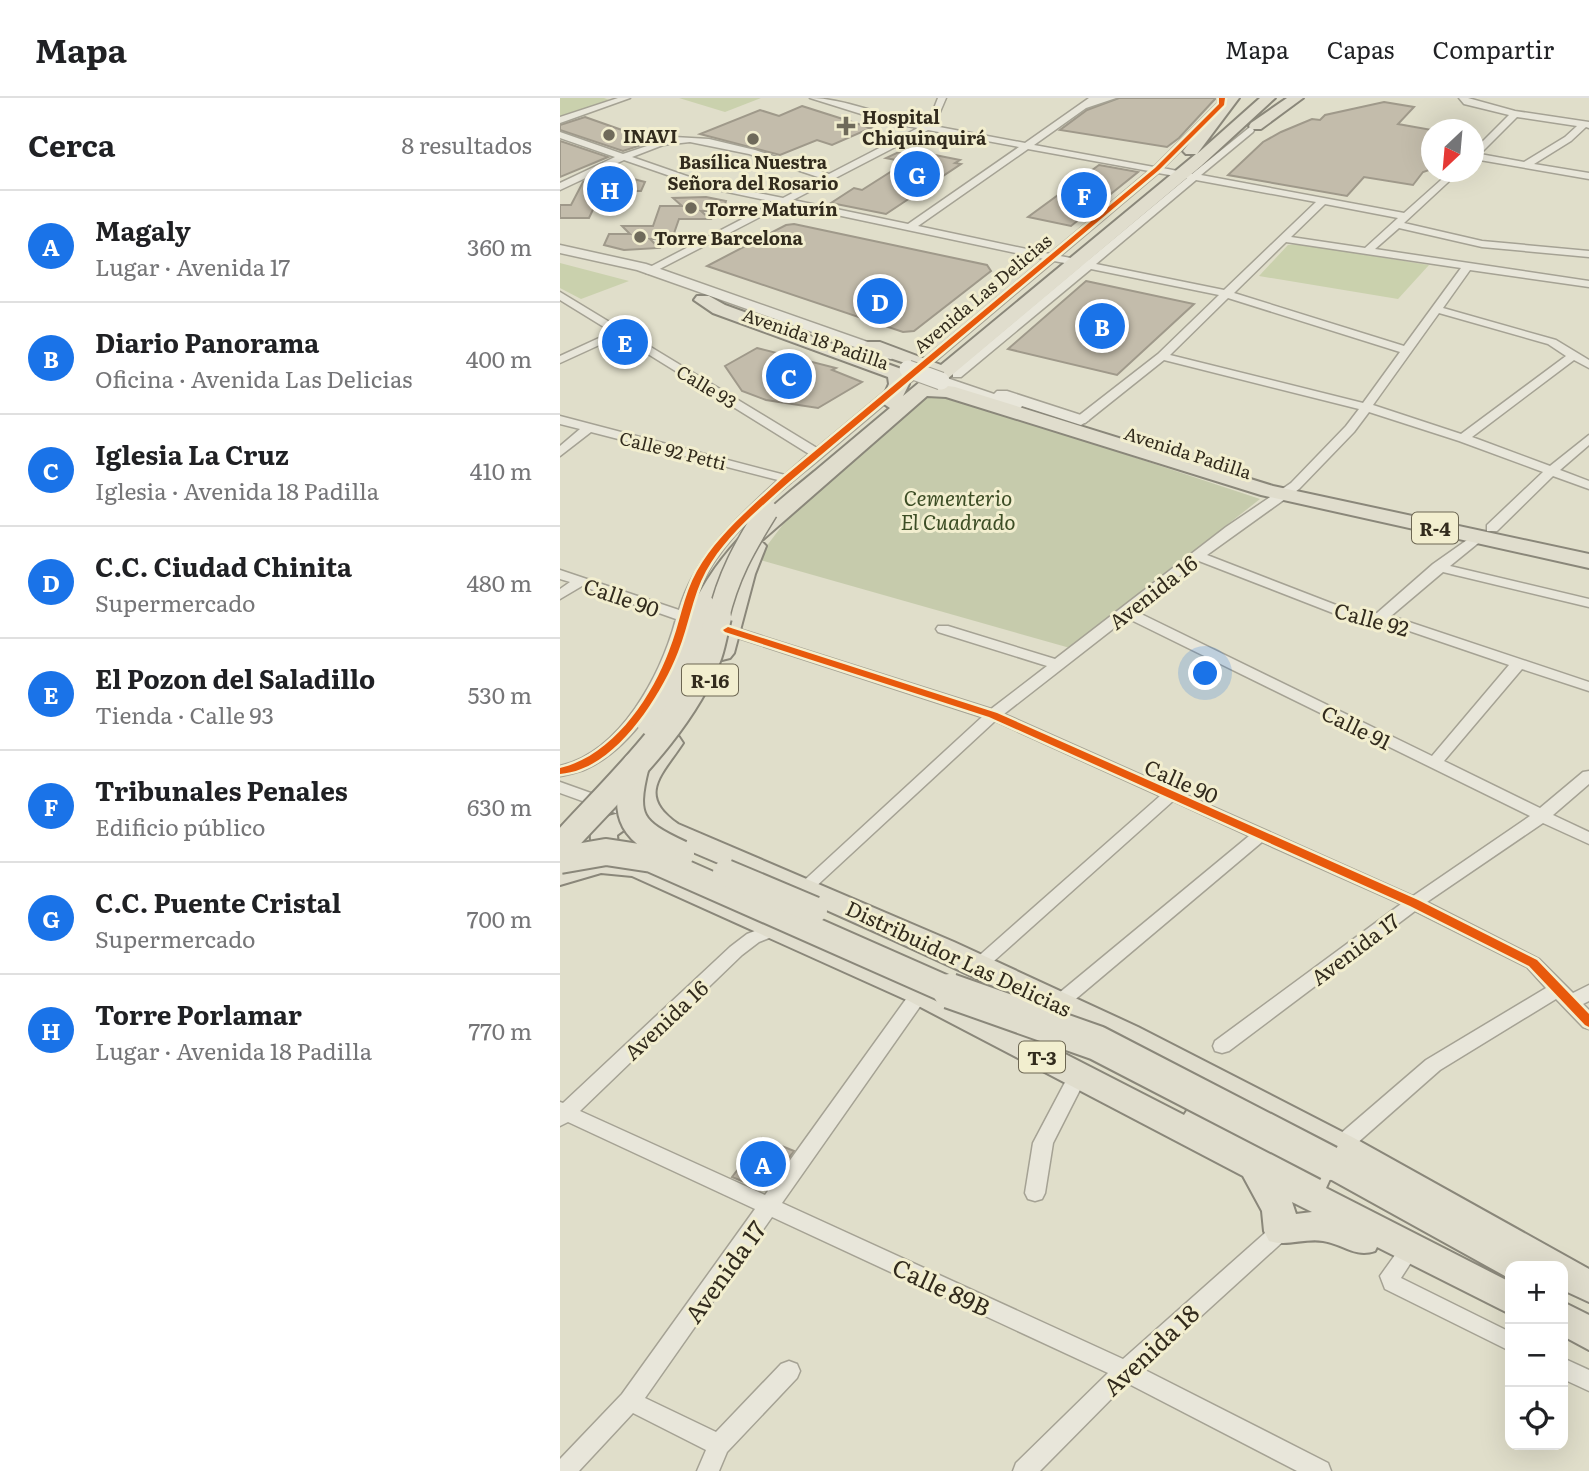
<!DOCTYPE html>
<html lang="es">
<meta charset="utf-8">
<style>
body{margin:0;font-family:Literata,serif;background:#f6f6f6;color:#202124}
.controls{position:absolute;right:21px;bottom:21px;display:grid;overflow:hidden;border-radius:14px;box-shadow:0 7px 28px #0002}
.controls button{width:63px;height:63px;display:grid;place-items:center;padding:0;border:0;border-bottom:2px solid #e0e0e0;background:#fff;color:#202124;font:35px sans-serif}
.compass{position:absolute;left:861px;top:21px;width:63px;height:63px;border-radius:50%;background:#fff;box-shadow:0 7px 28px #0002;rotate:206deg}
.you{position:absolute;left:646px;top:576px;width:24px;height:24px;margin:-18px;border:5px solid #fff;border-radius:50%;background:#1a73e8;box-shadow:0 0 0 10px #1a73e833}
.badge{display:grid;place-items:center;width:46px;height:46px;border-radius:50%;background:#1a73e8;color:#fff;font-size:23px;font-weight:700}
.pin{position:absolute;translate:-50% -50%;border:4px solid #fff;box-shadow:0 2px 7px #0006}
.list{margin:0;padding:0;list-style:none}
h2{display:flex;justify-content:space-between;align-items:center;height:91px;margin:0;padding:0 28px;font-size:30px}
h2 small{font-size:23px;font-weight:400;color:#757577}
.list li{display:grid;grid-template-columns:46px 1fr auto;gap:21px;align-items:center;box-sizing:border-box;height:112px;padding:0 28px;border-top:2px solid #e0e0e0}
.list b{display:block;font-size:26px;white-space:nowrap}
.list p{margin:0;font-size:23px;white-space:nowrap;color:#757577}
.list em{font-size:23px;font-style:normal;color:#757577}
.icon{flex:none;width:38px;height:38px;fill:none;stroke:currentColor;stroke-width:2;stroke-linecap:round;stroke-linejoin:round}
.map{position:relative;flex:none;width:1029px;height:1373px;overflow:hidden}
header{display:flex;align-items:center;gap:42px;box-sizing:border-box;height:98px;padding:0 35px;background:#fff;border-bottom:2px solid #e0e0e0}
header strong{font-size:33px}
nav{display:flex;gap:38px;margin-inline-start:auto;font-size:24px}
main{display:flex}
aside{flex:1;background:#fff}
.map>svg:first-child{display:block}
.green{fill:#cad1ad}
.cemetery{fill:#c6cbac}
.building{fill:#c3bcab;stroke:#9f998a;stroke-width:2}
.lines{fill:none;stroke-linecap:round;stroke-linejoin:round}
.minor-casing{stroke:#a5a294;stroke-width:3}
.tertiary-casing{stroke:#a5a294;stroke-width:3}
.primary-casing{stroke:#8a877a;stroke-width:4}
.minor{fill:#e8e6da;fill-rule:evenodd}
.tertiary{fill:#e8e6da;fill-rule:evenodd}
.primary{fill:#e0ddcd;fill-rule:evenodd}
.tertiary-bridge-casing{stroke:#a5a294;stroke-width:19;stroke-linecap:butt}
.primary-bridge-far2-casing{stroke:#8a877a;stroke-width:24;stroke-linecap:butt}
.primary-bridge-far1-casing{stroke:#8a877a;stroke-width:30;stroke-linecap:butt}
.primary-bridge-casing{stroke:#8a877a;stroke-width:38;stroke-linecap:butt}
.tertiary-bridge{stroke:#e8e6da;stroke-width:17}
.primary-bridge-far2{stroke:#e0ddcd;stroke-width:21}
.primary-bridge-far1{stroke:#e0ddcd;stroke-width:26}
.primary-bridge{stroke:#e0ddcd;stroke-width:34}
.cycleway-casing{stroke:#f2eecf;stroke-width:5}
.cycleway{fill:#e8590c;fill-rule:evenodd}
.poi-dot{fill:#6f6a5a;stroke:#f2eecf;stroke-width:2.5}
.labels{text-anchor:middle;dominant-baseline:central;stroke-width:6;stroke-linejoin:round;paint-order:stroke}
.far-poi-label{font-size:18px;font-weight:bold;fill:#322b1d;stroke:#f2eecf;text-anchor:start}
.far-street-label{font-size:18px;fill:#322b1d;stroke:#f2eecf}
.shield{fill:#f2eecf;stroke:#6c6652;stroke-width:2}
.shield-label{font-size:19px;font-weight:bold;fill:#322b1d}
.park-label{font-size:21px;font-style:italic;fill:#3c4d25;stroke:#f2eecf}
.street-label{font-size:21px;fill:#322b1d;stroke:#f2eecf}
.near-street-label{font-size:24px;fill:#322b1d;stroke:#f2eecf}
</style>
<header>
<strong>Mapa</strong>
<nav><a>Mapa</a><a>Capas</a><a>Compartir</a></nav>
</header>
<main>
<aside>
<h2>Cerca<small>8 resultados</small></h2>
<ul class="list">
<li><span class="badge">A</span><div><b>Magaly</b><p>Lugar · Avenida 17</p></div><em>360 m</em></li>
<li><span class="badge">B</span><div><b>Diario Panorama</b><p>Oficina · Avenida Las Delicias</p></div><em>400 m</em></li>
<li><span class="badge">C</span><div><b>Iglesia La Cruz</b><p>Iglesia · Avenida 18 Padilla</p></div><em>410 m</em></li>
<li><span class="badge">D</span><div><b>C.C. Ciudad Chinita</b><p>Supermercado</p></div><em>480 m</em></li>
<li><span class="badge">E</span><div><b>El Pozon del Saladillo</b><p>Tienda · Calle 93</p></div><em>530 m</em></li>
<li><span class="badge">F</span><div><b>Tribunales Penales</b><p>Edificio público</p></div><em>630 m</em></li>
<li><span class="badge">G</span><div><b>C.C. Puente Cristal</b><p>Supermercado</p></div><em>700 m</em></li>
<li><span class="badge">H</span><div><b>Torre Porlamar</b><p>Lugar · Avenida 18 Padilla</p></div><em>770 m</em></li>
</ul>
</aside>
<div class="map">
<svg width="1029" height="1373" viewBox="0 0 1029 1373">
<rect width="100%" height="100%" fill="#e0deca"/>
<g class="green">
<path d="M0 0H44L52 3 0 20Z"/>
<path d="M119 0H201L165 14Z"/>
<path d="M738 146 869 167 838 201 699 178 728 147Z"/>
<path d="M0 165 69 183 21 201 0 190Z"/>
</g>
<path class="cemetery" d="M372 292 700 401 510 550 197 461 233 413Z"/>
<g class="building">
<path d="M559 0H655V1L619 40 607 49 500 32 527 12Z"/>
<path d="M824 4 854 9 838 26 872 32V71L863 74 853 87 804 79 787 98 668 77 703 44 721 34 752 21 760 22 765 17Z"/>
<path d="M242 8 311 30 272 47 257 42 220 57 140 36 200 12 219 18Z"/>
<path d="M25 19 79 38 94 43 63 53 0 32V27Z"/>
<path d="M0 43 48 59 0 79Z"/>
<path d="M345 51 400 62 395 65 401 66 326 116 271 105 294 90 302 92 346 64 326 60Z"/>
<path d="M539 67 578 74 511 128 468 119Z"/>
<path d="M41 76 47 81 66 79 85 84 81 93H60L68 101H38L29 120H0V107H11L23 84Z"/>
<path d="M146 99 166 103 163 113H141L150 121H119L112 141H90L99 150 64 152 44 147 49 136H70L62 128H93L100 108H122L113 100Z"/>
<path d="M234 126 427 167 431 173 354 233 343 234 147 168 226 127Z"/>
<path d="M526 183 634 206 557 277 448 251Z"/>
<path d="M197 250 276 270 272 272 302 284 258 310 206 302 182 293 165 268Z"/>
<path d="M202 1040 234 1053 204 1092 172 1079Z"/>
</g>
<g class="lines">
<g class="minor-casing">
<g id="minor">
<path d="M58 0H70L0 25V19Z"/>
<path d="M250 0C284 0 329 20 365 26L369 23 378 0H386L374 28 465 45 529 0H556L526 10 474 47 594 69 658 5V0H666L665 8 603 70 632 76 690 29 694 32 693 34 641 77 844 115 890 74H899L844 125 922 143 1029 153V159L922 149 839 130 815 151 1029 183V189L910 172 883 210 996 242 1029 262V270L1014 262 912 339 990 368 1029 337V347L1000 372 1029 383V391L993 378 937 433H927V427L983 374 899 343 809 314 794 334 739 391 647 457 802 517 817 515 873 466 917 435 922 436V442L890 468 1029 501V509L883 474 831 518 1029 584V593L962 571 884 663 980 710 1023 674 1029 673V686L993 717 1029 734V746L983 725 867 804 979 861 1013 895 1029 887V903L1023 906 1029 912V931L1023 929 996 901 880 972 787 1054 780 1056 773 1054 770 1048 773 1042 866 962 986 890 967 869 855 813 669 953 662 955 655 953 653 948 655 943 841 806 702 744 505 910H493L490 905 493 900 689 738 613 703 425 871H413L410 867 413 863 600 698 435 623 251 793H239L237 789 422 619 163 535 161 532 163 529H173L431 611 487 568 378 534 376 531 378 528H388L495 561 666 429 731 385 786 328 799 311 604 262 525 325H517V319L598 256 659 197 531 171 401 279H393V275L521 168 494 163C417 228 340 293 263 358 226 389 184 420 156 461 137 488 133 518 122 549 107 595 71 650 26 671 18 675 8 676 0 678V668C61 654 101 577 116 521L22 488 0 501V491L10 484 0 481V472L119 512C135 457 177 420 218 382L31 334 0 358V348L20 331 0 326V318L225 377 249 356 59 238 0 265V258L52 234 0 202V194L257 350 484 161 225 106 90 176 86 175V171L215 104 139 88 64 62 0 92V85L55 59 0 40V34L63 56 114 39 149 41 195 52 269 76 358 30 330 25ZM368 32 459 49 348 126 233 102ZM130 44 189 56 261 80 223 100 144 84 72 59 103 47ZM468 51 589 73 490 156 358 128ZM598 75 627 80 527 163 500 158ZM636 82 756 104 664 192 536 166ZM765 106 838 120 805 150 731 139ZM726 144 901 170 844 248 674 195ZM668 200 840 254 803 305 610 257ZM879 215 988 246 1006 258 901 336 813 307ZM639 463 796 524 820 523 949 567 872 658 575 513ZM567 520 970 718 853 798 444 616Z"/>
<path d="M899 0H908L955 13 1029 24V30L1026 29 1011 43 974 66 1029 75V81L914 61V52L949 17 904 6ZM957 19 1017 28 1005 39 964 64 920 56Z"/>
<path d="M0 684 84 714 86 718 78 723 0 695Z"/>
<path d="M216 825 222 827 225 831 222 835 199 844 182 857 20 1013 205 1097 354 890H366L369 895 366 900 222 1105 563 1261 714 1127 721 1124 728 1127 731 1133 728 1139 583 1271 768 1365 771 1373H737L567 1285 480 1373H453L456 1365 548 1275 212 1119 85 1300 156 1334 221 1266 229 1263 237 1266 240 1273 237 1280 167 1354 159 1373H137L146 1352 73 1315 19 1373H0V1361L62 1296 195 1111 8 1024 0 1028V1004L3 1005 170 849 187 836Z"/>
<path d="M518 971 525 973 527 978 493 1045 485 1095 482 1101 475 1103 468 1101 465 1095 473 1045 511 973Z"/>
<path d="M842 1154 849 1157 852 1163 841 1180 950 1234V1253L825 1191 820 1178 835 1157Z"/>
<path d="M1003 1260 1029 1272V1293L1003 1281Z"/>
</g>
</g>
<g class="tertiary-casing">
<g id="tertiary">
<path d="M0 147 86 166 336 254 338 257 331 261 326 260 77 172 0 155Z"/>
<path d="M381 278 434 296 437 293H447L527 319 529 322 521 327 462 308 460 311H448L376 286 373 283 376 280Z"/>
</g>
</g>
<g class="primary-casing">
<g id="primary">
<path d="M665 0H679L637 56 700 0H715L641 68 380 287 395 289 713 388 1029 456V470L701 397 386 299 367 298 201 443 206 448 195 476 174 555 170 560 162 562 154 560 150 555 173 476 153 513H137L133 508C160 450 207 412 255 373 280 352 305 331 330 310L321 304 329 286 328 279 153 215 134 202 137 198H149L165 207 344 272 349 286 343 298 372 274 306 252 304 248 306 244H320L381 267 636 56H626L623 53Z"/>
<path d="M727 0H743L701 31H691L689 28 691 25Z"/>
<path d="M110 637 119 639 123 645C102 677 76 697 118 726L394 844 578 929 794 1040 1029 1171V1204L1003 1192V1168H950V1180L945 1178 770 1081 766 1090 950 1184V1216L817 1149 815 1153C795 1160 783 1146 763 1143 744 1140 727 1149 709 1143L704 1133 702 1113 683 1078 349 903 72 778 41 775 0 787V768L37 757C18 726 46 714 75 714 62 689 83 644 110 637ZM80 731 93 734 109 744C332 838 550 939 763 1054L757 1056 753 1064 639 1007 628 1011 624 1017 371 887 91 764C75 760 57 756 57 737L64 732ZM732 1104 752 1114 736 1116Z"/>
<path d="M1003 1204 1029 1217V1252L1003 1238Z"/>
</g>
</g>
<use href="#minor" class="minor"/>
<use href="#tertiary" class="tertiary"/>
<use href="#primary" class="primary"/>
<g class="tertiary-bridge-casing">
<path id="tertiary-bridge" d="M348 271 381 283"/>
</g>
<g class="primary-bridge-far2-casing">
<g id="primary-bridge-far2">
<path d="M140 521 145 508"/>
<path d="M158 521C168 478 184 450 207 413"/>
</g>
</g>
<g class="primary-bridge-far1-casing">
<g id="primary-bridge-far1">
<path d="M90 624 108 597 140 519"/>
<path d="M76 667C62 721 71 733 121 756"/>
<path d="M0 749C51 692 122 629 149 556 153 544 155 531 158 519"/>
<path d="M0 762 46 754 92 761 395 895"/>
<path d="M166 775 254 812"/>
</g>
</g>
<g class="primary-bridge-casing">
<path id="primary-bridge" d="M390 893 537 945 769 1065"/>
</g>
<use href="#tertiary-bridge" class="tertiary-bridge"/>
<use href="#primary-bridge-far2" class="primary-bridge-far2"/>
<use href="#primary-bridge-far1" class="primary-bridge-far1"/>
<use href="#primary-bridge" class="primary-bridge"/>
<g class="cycleway-casing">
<g id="cycleway">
<path d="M659 0H665L664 7 599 72 230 383C200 410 166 437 146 473 132 499 129 527 118 554 102 595 64 655 21 671 14 674 7 675 0 676V670C52 658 91 601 109 553 120 526 123 498 137 473 158 436 193 408 224 379L595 70 659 6Z"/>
<path d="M168 529 437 615 858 802 977 862 1029 916V929L1025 927 969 868 850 808 429 619 165 534 163 532Z"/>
</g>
</g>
<use href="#cycleway" class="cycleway"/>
</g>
<g class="poi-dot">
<path d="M282.5 17.5h7v7h7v7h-7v7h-7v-7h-7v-7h7z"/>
<circle cx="49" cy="37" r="7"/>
<circle cx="193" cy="41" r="7"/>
<circle cx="131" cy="110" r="7"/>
<circle cx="80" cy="139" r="7"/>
</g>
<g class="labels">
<g class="far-poi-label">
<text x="302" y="18">Hospital<tspan x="302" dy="21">Chiquinquirá</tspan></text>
<text x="63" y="37">INAVI</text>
<text x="193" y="63" text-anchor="middle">Basílica Nuestra<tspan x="193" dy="21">Señora del Rosario</tspan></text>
<text x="145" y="110">Torre Maturín</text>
<text x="94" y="139">Torre Barcelona</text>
</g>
<g class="far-street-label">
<text transform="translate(422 195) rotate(-40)">Avenida Las Delicias</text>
<text transform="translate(256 240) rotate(19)">Avenida 18 Padilla</text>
<text transform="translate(147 288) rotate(31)">Calle 93</text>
<text transform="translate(113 352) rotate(14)">Calle 92 Petti</text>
<text transform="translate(628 354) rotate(18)">Avenida Padilla</text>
</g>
<g class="shield">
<rect x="852" y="414.5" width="46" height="31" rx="5"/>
<rect x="122" y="566.5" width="56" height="31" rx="5"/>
<rect x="459" y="943.5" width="46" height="31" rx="5"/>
</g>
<g class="shield-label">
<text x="875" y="430">R-4</text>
<text x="150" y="582">R-16</text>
<text x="482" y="959">T-3</text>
</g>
<g class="park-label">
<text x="398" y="398">Cementerio<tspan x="398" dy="24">El Cuadrado</tspan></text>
</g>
<g class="street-label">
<text transform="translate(592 493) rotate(-38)">Avenida 16</text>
<text transform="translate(62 498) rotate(19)">Calle 90</text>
<text transform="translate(812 520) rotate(15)">Calle 92</text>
<text transform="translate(797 628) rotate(26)">Calle 91</text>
<text transform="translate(622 682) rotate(24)">Calle 90</text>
<text transform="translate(794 850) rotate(-37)">Avenida 17</text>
<text transform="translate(399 859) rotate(25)">Distribuidor Las Delicias</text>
<text transform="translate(105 921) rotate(-43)">Avenida 16</text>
</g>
<g class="near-street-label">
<text transform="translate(164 1173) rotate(-54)">Avenida 17</text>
<text transform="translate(382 1188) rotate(25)">Calle 89B</text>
<text transform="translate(590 1251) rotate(-43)">Avenida 18</text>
</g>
</g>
</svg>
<div class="controls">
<button>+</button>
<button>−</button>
<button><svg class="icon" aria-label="locate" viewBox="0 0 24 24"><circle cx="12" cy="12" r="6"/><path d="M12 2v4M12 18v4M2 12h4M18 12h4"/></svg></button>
</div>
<svg class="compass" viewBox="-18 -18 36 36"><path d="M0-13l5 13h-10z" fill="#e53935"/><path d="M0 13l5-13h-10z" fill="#757577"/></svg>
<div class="you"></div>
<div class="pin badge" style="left:203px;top:1066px">A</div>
<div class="pin badge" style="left:542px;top:228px">B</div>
<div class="pin badge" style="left:229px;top:278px">C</div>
<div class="pin badge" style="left:320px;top:203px">D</div>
<div class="pin badge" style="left:65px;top:244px">E</div>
<div class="pin badge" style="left:524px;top:97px">F</div>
<div class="pin badge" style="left:357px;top:76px">G</div>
<div class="pin badge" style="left:50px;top:91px">H</div>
</div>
</main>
